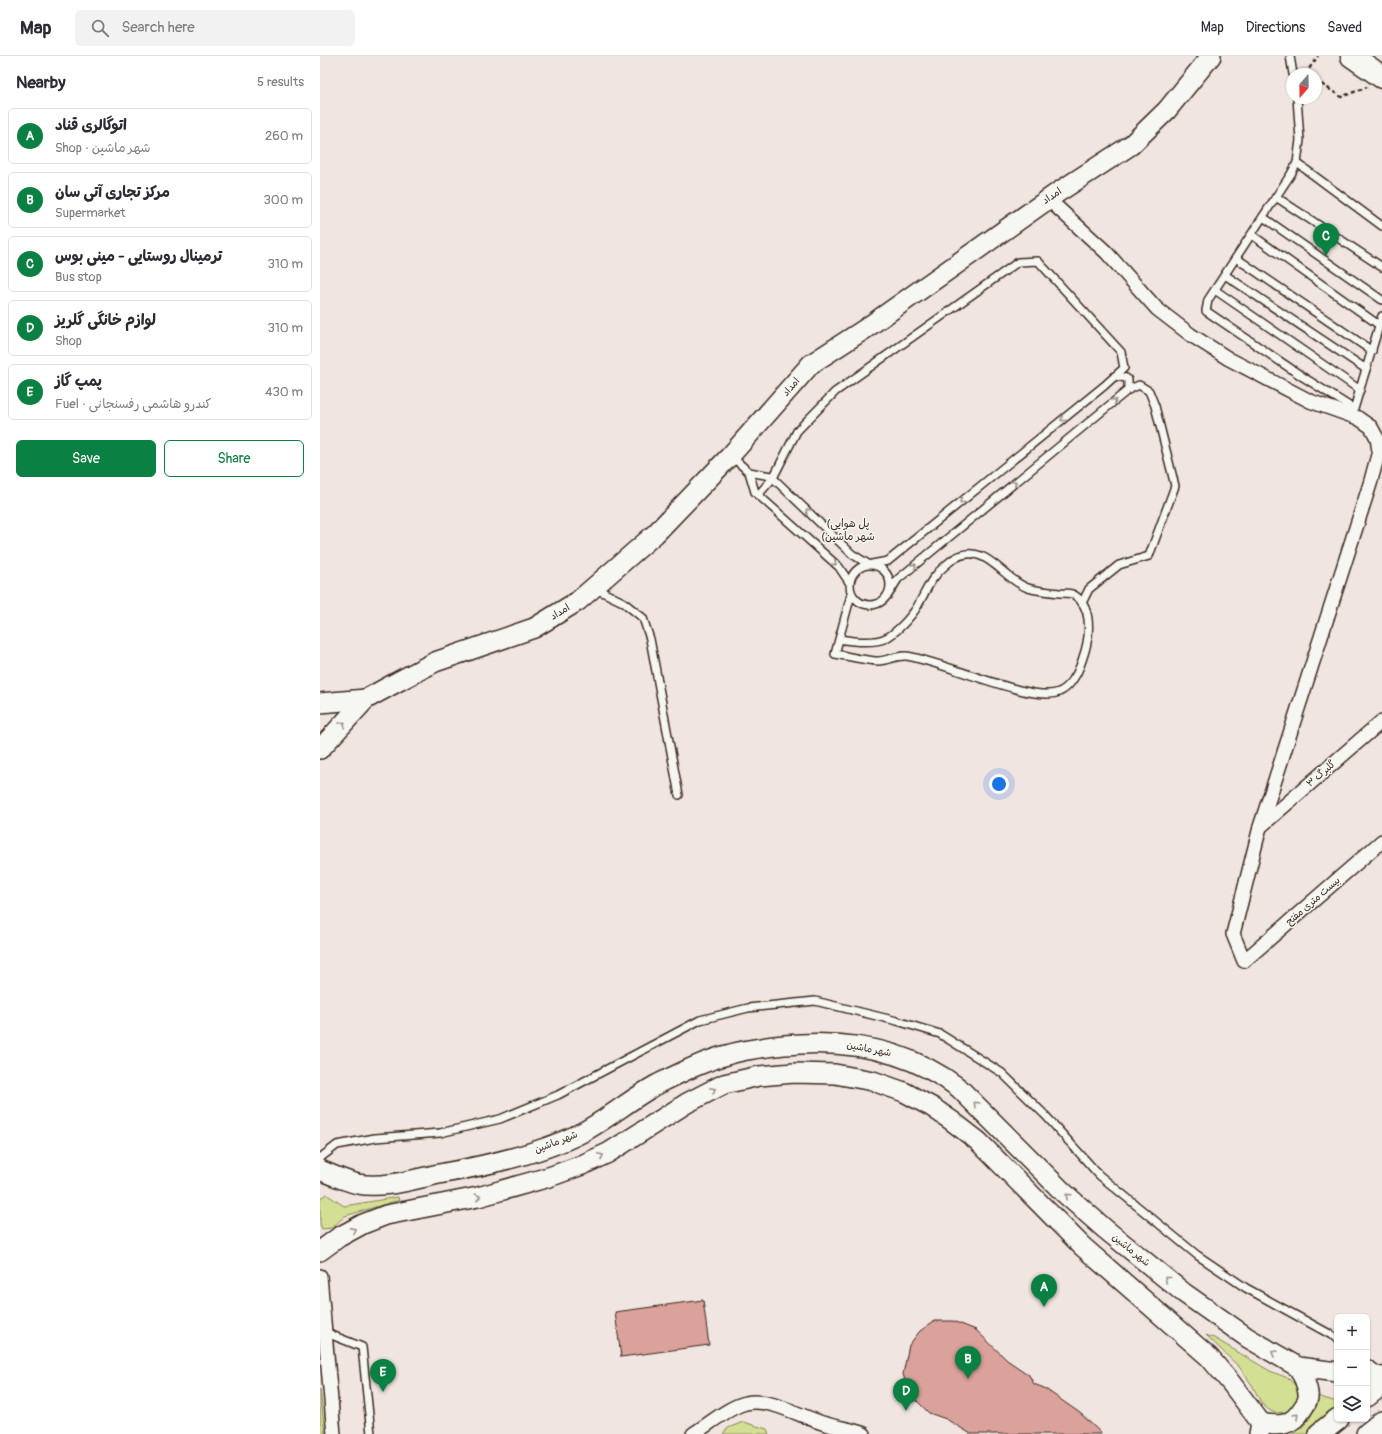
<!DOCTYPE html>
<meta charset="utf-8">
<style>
body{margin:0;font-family:Pangolin,"Playpen Sans Arabic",sans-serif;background:#f2f2f3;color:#2b2b33}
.controls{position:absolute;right:12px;bottom:12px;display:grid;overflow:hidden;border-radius:6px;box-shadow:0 1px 3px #0004}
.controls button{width:36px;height:36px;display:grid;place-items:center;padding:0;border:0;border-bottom:1px solid #e1e1e2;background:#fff;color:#2b2b33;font:20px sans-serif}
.compass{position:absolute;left:966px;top:12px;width:36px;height:36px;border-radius:50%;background:#fff;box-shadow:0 1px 3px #0004;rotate:200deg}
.you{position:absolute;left:679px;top:728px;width:14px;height:14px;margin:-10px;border:3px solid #fff;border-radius:50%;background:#1a73e8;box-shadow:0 0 0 6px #1a73e833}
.badge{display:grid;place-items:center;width:26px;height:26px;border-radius:50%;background:#0b8043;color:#fff;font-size:13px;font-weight:700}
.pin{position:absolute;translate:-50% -33px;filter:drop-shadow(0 1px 2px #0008)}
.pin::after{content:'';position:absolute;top:21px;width:14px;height:12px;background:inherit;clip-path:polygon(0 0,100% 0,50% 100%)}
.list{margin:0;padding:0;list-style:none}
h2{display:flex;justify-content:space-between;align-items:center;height:52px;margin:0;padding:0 16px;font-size:17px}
h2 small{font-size:13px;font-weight:400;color:#7c7c81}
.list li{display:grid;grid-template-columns:26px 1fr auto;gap:12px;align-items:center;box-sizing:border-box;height:56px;margin:0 8px 8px;padding:0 8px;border:1px solid #e1e1e2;border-radius:6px}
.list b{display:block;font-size:15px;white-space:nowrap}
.list p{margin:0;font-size:13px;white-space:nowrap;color:#7c7c81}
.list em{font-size:13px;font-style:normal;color:#7c7c81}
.actions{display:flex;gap:8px;padding:12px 16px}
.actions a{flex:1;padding:9px 0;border:1px solid #0b8043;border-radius:6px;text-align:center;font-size:14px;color:#0b8043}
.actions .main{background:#0b8043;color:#fff}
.icon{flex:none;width:22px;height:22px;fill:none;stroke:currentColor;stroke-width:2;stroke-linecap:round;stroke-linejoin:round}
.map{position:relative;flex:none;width:1062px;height:1378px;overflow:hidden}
header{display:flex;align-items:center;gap:24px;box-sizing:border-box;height:56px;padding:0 20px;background:#fff;border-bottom:1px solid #e1e1e2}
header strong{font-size:19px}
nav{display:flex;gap:22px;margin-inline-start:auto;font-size:14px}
.search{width:280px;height:36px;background:#f2f2f3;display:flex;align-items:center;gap:10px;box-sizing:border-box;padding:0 14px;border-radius:6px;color:#7c7c81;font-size:15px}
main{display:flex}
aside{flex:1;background:#fff}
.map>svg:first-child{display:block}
.green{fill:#d3df92;stroke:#878458}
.building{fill:#dba19b;stroke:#3b2a1e}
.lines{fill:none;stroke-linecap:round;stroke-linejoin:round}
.lane-casing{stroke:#3b2a1e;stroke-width:10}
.street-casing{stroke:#3b2a1e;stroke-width:16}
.secondary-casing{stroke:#3b2a1e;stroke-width:22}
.primary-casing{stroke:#3b2a1e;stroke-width:24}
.highway-casing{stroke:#3b2a1e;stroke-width:25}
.path{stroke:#3b2a1e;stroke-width:2.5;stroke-dasharray:4 3;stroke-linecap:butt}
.lane{stroke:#f6f6f2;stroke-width:7}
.street{stroke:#f6f6f2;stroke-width:13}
.secondary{stroke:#f6f6f2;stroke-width:19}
.primary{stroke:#f6f6f2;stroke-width:21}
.highway{stroke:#f6f6f2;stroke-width:22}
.oneway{stroke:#989088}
.labels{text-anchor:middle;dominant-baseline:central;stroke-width:3;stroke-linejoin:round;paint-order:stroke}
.street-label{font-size:10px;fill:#3b2a1e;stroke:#f6f6f2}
.neighbourhood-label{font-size:11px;fill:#3b2a1e;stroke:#f6f6f2}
</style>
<header>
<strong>Map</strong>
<div class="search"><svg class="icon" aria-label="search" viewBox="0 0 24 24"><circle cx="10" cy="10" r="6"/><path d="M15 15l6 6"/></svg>Search here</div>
<nav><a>Map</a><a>Directions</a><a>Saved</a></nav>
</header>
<main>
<aside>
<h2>Nearby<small>5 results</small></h2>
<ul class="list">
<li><span class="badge">A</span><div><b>اتوگالری قناد</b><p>Shop · شهر ماشین</p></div><em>260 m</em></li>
<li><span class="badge">B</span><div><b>مرکز تجاری آتی سان</b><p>Supermarket</p></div><em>300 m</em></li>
<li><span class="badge">C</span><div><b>ترمینال روستایی - مینی بوس</b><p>Bus stop</p></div><em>310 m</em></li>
<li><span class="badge">D</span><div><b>لوازم خانگی گلریز</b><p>Shop</p></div><em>310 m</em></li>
<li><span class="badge">E</span><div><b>پمپ گاز</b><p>Fuel · کندرو هاشمی رفسنجانی</p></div><em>430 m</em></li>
</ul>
<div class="actions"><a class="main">Save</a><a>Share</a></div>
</aside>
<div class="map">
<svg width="1062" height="1378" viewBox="0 0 1062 1378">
<rect width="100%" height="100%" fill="#f1e5e1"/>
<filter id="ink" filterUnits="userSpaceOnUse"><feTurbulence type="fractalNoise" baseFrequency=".025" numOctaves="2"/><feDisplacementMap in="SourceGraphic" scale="8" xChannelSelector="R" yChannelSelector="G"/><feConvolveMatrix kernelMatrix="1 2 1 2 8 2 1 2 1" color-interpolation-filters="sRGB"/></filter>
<g filter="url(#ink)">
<g class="green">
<path d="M6 1138 24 1150 78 1141 79 1144 25 1160 12 1172 2 1173 0 1168V1143Z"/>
<path d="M886 1279 894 1282 950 1315 968 1322 975 1329 979 1337 977 1345 972 1353 965 1356 955 1357 949 1354 942 1348 932 1329 920 1312Z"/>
<path d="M0 1333 5 1378H0Z"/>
<path d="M997 1340 1017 1346V1355L987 1378H972C989 1368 993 1359 997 1340Z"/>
<path d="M423 1366 447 1373 449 1378H403L408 1372Z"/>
</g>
<g class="building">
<path d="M383 1244 389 1289 301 1301 295 1256Z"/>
<path d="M614 1265H633L656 1274 687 1304 709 1319 714 1328 724 1332 760 1357 782 1378H651L626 1363 609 1357 589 1337 583 1318 589 1289 600 1275Z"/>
</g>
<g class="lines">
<g class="lane-casing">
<g id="lane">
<path d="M970 0 973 18"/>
<path d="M977 42 980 84 977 107 971 118 888 244 886 255 983 321 1034 353 1062 260"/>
<path d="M977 107 1062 170"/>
<path d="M956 141 1062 211"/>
<path d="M943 161 1062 244"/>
<path d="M932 179 1059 269"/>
<path d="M916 202 1052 295"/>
<path d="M905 219 1046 313"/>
<path d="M895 234 1040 334"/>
<path d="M795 320 806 322 808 324V334"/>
<path d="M411 400 429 416"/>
<path d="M438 439 453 422 477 375 515 336 698 206 718 205 801 296 804 312 784 330 568 505 552 508"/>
<circle cx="550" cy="529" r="20"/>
<path d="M529 526 519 511 435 436 429 416 451 420 532 498 548 508"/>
<path d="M274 532 303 546 323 562 330 583 359 739"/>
<path d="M568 539 578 523 808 334 819 329 829 335 835 350 855 430 829 500 799 509 769 533 762 547"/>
<path d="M519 583C531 585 554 588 566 582 576 577 591 561 597 551 608 532 610 522 627 508 630 506 632 503 635 502 666 485 683 524 708 532 718 535 730 536 740 537 743 537 749 537 752 538 762 542 767 554 768 563 770 580 766 594 760 610 757 619 749 632 739 636 713 648 620 604 586 600 577 599 567 605 558 605 546 605 527 600 515 598L531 539"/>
<path d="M0 1102 17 1089 55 1082 120 1077 180 1063 238 1039 380 964 428 952 495 945 577 965 620 978 682 1017 726 1060 779 1119 877 1199 926 1232 1017 1282"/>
<path d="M4 1276 42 1291 51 1378"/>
<path d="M1047 1307 1059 1315"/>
</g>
</g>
<g class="street-casing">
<g id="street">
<path d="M728 143 786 196 837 253 871 279 909 303 990 345 1038 362 1051 371 1057 382 1059 395 1050 428 940 771 913 878 924 905 1062 785"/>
<path d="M940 771 1062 665"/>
<path d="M0 1220 14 1378"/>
<path d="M373 1378C388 1369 410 1350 426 1347 450 1341 483 1362 506 1368 518 1372 532 1373 544 1378"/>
</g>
</g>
<g class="secondary-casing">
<g id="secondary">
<path d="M0 647 46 643"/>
<path d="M0 693 46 643 77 626 115 606 214 572 258 545 335 478 411 399 491 308 545 273 737 137 811 89 847 54 891 0"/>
<path d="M0 1114C12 1119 25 1125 38 1128 63 1133 95 1123 119 1118 164 1110 223 1097 263 1076 289 1062 312 1042 338 1028 360 1017 384 1005 407 999 426 993 445 991 464 989 527 983 588 993 639 1032L743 1136 785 1173 864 1237 928 1282 978 1311 1017 1316"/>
<path d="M0 1195 19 1181 43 1168 66 1159 158 1141 229 1121 262 1109 288 1097 367 1047 404 1028 439 1020 474 1017 515 1018 553 1025 584 1036 612 1051 632 1065 658 1085 762 1190 889 1301 911 1327 941 1367 939 1378"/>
<path d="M1047 1319 1062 1321"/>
<path d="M941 1367C960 1371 972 1370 983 1352 986 1348 989 1342 988 1337 987 1328 983 1320 978 1311"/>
</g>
</g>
<g class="primary-casing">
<g id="primary">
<path d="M1047 1340 1062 1328"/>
<path d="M999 1378 1018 1363"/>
<path d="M1047 1378 1062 1366"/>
</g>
</g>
<g class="highway-casing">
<path id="highway" d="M1032 0 1062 21"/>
</g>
<g class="path">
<path d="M987 18 986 17 998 0"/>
<path d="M996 24 1021 41 1047 31"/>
</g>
<use href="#lane" class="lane"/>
<use href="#street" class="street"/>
<use href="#secondary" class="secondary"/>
<use href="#primary" class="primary"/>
<use href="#highway" class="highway"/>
</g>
<defs><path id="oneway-chevron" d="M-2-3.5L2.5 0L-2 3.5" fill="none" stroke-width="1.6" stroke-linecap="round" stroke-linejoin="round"/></defs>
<g class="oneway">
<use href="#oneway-chevron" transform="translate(794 345) rotate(-40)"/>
<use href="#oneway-chevron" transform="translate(743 363) rotate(141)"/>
<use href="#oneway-chevron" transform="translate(694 427) rotate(-40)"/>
<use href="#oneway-chevron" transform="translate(642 445) rotate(141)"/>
<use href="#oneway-chevron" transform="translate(488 455) rotate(-136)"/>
<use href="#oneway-chevron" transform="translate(514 507) rotate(42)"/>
<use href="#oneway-chevron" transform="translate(594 510) rotate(-40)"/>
<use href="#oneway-chevron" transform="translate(23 668) rotate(-47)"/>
<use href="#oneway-chevron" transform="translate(393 1034) rotate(-27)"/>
<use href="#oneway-chevron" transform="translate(656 1048) rotate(-135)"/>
<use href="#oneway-chevron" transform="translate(281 1100) rotate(-25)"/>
<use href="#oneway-chevron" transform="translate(748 1140) rotate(-138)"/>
<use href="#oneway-chevron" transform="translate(158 1141) rotate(-13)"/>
<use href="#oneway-chevron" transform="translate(33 1174) rotate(-28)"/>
<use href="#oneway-chevron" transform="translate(847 1223) rotate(-141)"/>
<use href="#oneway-chevron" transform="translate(954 1297) rotate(-150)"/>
<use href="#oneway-chevron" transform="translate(976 1360) rotate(-45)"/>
</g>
</g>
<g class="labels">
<g class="street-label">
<text transform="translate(732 140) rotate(-34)">امداد</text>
<text transform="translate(471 331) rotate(-49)">امداد</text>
<text transform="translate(240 556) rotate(-31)">امداد</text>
<text transform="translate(1001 718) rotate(-41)">گلبرگ ۳</text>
<text transform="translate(993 845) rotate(-41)">بیست متری مفتح</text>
<text transform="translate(549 993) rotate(11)">شهر ماشین</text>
<text transform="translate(236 1086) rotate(-21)">شهر ماشین</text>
<text transform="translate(811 1194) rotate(39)">شهر ماشین</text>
</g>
<g class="neighbourhood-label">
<text x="528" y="467">(پل هوایی<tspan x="528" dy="13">(شهر ماشین</tspan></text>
</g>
</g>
</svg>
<div class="controls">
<button>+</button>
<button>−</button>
<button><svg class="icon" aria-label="layers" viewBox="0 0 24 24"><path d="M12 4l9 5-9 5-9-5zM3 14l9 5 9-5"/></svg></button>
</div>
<svg class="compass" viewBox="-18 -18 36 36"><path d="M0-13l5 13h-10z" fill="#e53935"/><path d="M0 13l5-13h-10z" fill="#7c7c81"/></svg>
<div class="you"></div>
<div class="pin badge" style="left:724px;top:1251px">A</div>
<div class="pin badge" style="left:648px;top:1323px">B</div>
<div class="pin badge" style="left:1006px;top:200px">C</div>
<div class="pin badge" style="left:586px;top:1355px">D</div>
<div class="pin badge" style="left:63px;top:1336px">E</div>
</div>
</main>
